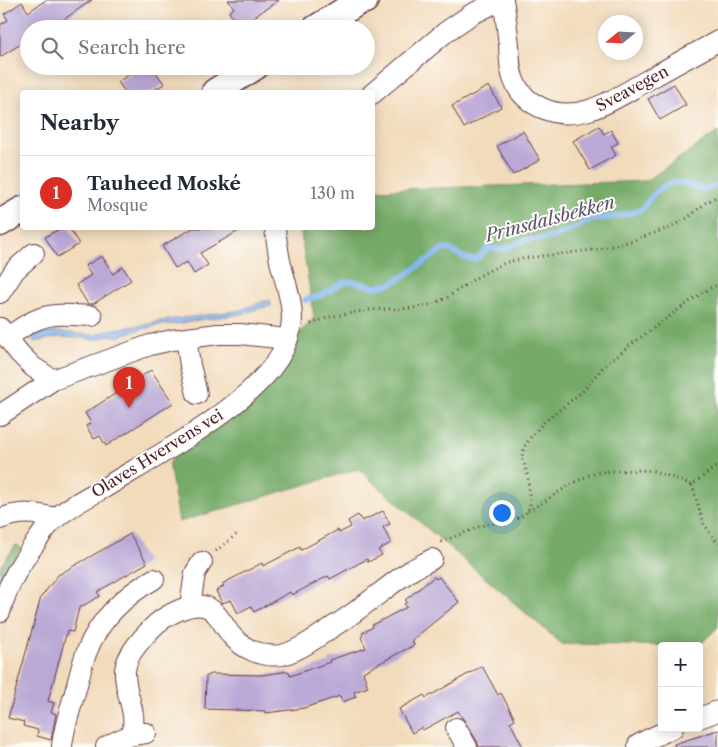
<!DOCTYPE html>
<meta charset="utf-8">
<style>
body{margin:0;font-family:"Libre Caslon Text",serif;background:#f6f6f7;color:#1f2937}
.controls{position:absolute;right:15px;bottom:15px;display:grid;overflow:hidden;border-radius:5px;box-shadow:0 2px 12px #0003}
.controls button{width:45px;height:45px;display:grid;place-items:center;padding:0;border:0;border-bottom:1px solid #e0e1e3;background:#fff;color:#1f2937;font:25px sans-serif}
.compass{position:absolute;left:598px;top:15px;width:45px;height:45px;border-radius:50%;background:#fff;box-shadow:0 2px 12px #0003;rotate:252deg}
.you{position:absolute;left:501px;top:512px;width:18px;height:18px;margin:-12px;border:4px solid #fff;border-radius:50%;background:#1a73e8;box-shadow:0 0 0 8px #1a73e833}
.badge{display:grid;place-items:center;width:32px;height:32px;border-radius:50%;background:#d93025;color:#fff;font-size:16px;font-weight:700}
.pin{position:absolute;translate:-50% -41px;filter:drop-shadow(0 1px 2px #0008)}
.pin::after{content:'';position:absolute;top:26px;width:18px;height:15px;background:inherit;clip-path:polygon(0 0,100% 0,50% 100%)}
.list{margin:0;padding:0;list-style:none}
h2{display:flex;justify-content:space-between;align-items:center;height:65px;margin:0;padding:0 20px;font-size:21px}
h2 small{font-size:16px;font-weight:400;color:#747a83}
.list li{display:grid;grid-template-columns:32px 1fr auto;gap:15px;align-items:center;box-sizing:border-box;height:75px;padding:0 20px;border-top:1px solid #e0e1e3}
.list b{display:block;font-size:19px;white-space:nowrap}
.list p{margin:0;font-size:16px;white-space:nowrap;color:#747a83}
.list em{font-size:16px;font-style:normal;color:#747a83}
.icon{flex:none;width:28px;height:28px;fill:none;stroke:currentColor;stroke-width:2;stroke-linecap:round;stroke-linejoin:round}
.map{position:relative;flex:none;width:718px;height:747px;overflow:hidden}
.search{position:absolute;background:#fff;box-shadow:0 2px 12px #0003;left:20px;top:20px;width:355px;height:55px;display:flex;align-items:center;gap:12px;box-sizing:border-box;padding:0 18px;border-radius:28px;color:#747a83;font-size:19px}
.panel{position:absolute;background:#fff;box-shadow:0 2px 12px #0003;left:20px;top:90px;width:355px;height:140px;border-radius:5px}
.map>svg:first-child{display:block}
.forest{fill:#74aa68;stroke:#5f644a}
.water{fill:#85b7f2;stroke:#686b8e}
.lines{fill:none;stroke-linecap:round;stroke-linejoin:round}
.stream{stroke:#85b7f2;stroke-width:5.5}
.building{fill:#baa9d6}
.minor-casing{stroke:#633b41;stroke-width:22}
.major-casing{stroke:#633b41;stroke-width:29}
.path{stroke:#633b41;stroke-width:3;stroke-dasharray:1 4;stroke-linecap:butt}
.minor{stroke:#fff;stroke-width:20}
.major{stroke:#fff;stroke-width:26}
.labels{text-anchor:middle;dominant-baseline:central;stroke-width:4;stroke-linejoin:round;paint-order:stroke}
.street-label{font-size:16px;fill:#4a1f2b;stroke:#fdfcf7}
.water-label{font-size:18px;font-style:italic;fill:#5f5471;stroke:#fdfcf7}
</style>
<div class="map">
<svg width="718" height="747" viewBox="0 0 718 747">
<rect width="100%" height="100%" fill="#fdfcf7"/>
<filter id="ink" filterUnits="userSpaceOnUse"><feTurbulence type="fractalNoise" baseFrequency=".02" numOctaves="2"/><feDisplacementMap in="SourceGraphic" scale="10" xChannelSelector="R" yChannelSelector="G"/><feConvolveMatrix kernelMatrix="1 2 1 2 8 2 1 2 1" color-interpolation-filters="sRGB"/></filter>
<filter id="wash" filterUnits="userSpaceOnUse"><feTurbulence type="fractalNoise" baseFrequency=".0096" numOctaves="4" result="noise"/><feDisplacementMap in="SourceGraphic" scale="20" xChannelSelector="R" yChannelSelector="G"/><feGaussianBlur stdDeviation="1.12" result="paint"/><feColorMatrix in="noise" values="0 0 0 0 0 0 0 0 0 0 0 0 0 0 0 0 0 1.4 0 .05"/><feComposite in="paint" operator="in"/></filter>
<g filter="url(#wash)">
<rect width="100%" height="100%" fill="#f2dbbb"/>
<g class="forest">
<path d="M718 132V627L699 646 562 644 358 469 179 522 169 463 314 318 300 228H372L373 190 646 181Z"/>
<path d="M17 545 19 546 20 549 0 586V567L15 546Z"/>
</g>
<path class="water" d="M270 300 271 306 260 308 242 314 191 321 177 324 159 325 126 333 118 337 110 335 94 340 83 338 58 337 34 342 32 336 43 333 59 332 95 335 110 330 149 324 161 321 236 311C248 309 258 302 270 300Z"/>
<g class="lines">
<path class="stream" d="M305 300 320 296 343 283 351 281 376 287 390 284 403 277 442 250 449 249C457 253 465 260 474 259 481 258 483 250 489 248 494 247 499 250 504 249 512 247 518 242 525 240 534 239 543 239 552 237 561 234 569 230 577 227 582 224 586 221 591 220 603 218 634 215 643 208 645 206 646 203 648 201 652 195 658 190 664 186 686 174 701 200 718 183"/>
</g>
<g id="blocks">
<g class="building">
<path d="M46 0H92L50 29H29V39L0 57V25L8 20 4 14 22 2 28 12Z"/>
<path d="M228 0H279L239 27 229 12 234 8Z"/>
<path d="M142 66H152L164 84 151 92H125L118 82Z"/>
<path d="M674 84 686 105 660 120 648 99Z"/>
<path d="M489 86 501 107 464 128 452 106Z"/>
<path d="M599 126 604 134 611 130 618 143 611 147 616 155 590 170 573 141Z"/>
<path d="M523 131 540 160 513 175 497 146Z"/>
<path d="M61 228H69L79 244 57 257 45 237Z"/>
<path d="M193 228H244L200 253 208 265 194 274 187 262 175 268 162 246Z"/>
<path d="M102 256 113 274 123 267 131 280 93 304H88L76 285 91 275 85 266Z"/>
<path d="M151 370 173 403 106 446 100 436 94 439 86 426 91 423 85 413 118 392 114 386 127 377 131 383Z"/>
<path d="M383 511 390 524 383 527 391 543 378 550 382 555 368 562 367 559 330 579 328 576 292 595 290 592 254 612 251 606 238 613 231 600 222 603 216 591 224 586 222 584 262 563 263 566 300 547 301 550 338 530 339 533 351 527 348 521 358 515 362 521Z"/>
<path d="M130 534 147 563 97 592 100 596 79 608 73 632 67 631 48 701 54 703 51 712 56 714 51 740 37 736 38 730 23 726 24 722 8 718 41 597 58 575Z"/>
<path d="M434 577 436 579 439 577 459 602 412 640 414 645 363 672 368 687 354 692 356 697 342 702 340 696 304 708 266 713V711L205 709 206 676H209L210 674 261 675 289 671 290 676 330 662 329 660 366 648 361 637 363 635 362 633 373 627 372 625 407 607 404 604 407 602 405 600Z"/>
<path d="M482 666 498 695 501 693 515 719 510 722 523 747H479L477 741 458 711 423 730 422 727 412 733 399 709 424 695 426 698Z"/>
<path d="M718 730V747H675L674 744Z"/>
</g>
</g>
</g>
<g filter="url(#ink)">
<use href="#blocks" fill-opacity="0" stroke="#633b41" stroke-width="1"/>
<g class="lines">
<g class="minor-casing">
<g id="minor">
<path d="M503 0C506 15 507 30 509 45 510 59 509 70 515 83 521 95 530 103 542 108 580 126 619 96 651 78 674 65 696 53 718 41"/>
<path d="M372 94 447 31 472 14 501 0"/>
<path d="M0 293 15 270 34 253"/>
<path d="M0 328 19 353 33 367 53 380"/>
<path d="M8 337C17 331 26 324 36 320 53 312 73 315 92 316"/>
<path d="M186 338 190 365 197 394"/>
<path d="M0 415 53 380 150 345 172 340 218 334H240L287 339"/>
<path d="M0 519C21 511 35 513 56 518"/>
<path d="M190 606 195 573 202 562"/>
<path d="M0 612C8 583 21 562 39 538 44 531 49 523 56 518 70 506 88 497 104 488 152 459 202 432 244 396 254 387 265 377 273 366 281 356 288 341 291 328 295 306 285 283 280 261 278 250 276 239 275 228"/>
<path d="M699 718 718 711"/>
<path d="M456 728 467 747"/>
<path d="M133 734C133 728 134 721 133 715 131 700 124 686 125 670 127 654 141 640 151 629 163 616 196 597 212 610 220 617 225 627 231 635 243 649 263 658 282 655 298 651 315 639 328 630 339 623 350 616 360 608 377 596 394 581 412 570 418 566 426 563 432 559"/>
<path d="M638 745 649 739 673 728"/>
<path d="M62 747C63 731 69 714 73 699 78 683 81 666 87 651 99 620 125 595 154 579"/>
<path d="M106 747C120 739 129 735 146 733"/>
</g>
</g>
<g class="major-casing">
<g id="major">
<path d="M315 29 358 2 365 0"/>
<path d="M215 92 256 66"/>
<path d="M0 223 22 210"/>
</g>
</g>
<g class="path">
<path d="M311 324 329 317 369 310 413 308 433 304 448 297 474 279 492 269 507 262 526 258 601 249 635 240 669 228 689 217 705 203 718 196"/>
<path d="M692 485 704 524 718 544"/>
<path d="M528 511C550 499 569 483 592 474 600 471 644 469 653 471 666 475 679 480 692 485L718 465"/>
<path d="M441 542 481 526 518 518 525 514 528 511 530 505 528 477 522 457 524 447 531 437 544 422 582 392 603 367 629 346 700 294 710 288 718 285"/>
<path d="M216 551 237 534"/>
</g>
<use href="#minor" class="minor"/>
<use href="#major" class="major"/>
</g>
</g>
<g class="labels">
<g class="street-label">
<text transform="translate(632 88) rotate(-28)">Sveavegen</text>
<text transform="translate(157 453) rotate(-32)">Olaves Hvervens vei</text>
</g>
<g class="water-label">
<text transform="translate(550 219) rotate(-15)">Prinsdalsbekken</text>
</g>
</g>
</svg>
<div class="controls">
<button>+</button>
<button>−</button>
</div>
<svg class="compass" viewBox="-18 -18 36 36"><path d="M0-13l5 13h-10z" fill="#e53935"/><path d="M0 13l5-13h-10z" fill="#747a83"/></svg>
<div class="you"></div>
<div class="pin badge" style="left:129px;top:408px">1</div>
<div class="search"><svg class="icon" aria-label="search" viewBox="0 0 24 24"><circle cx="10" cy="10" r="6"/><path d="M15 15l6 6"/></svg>Search here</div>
<section class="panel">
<h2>Nearby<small></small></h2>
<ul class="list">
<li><span class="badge">1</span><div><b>Tauheed Moské</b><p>Mosque</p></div><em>130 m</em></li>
</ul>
</section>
</div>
